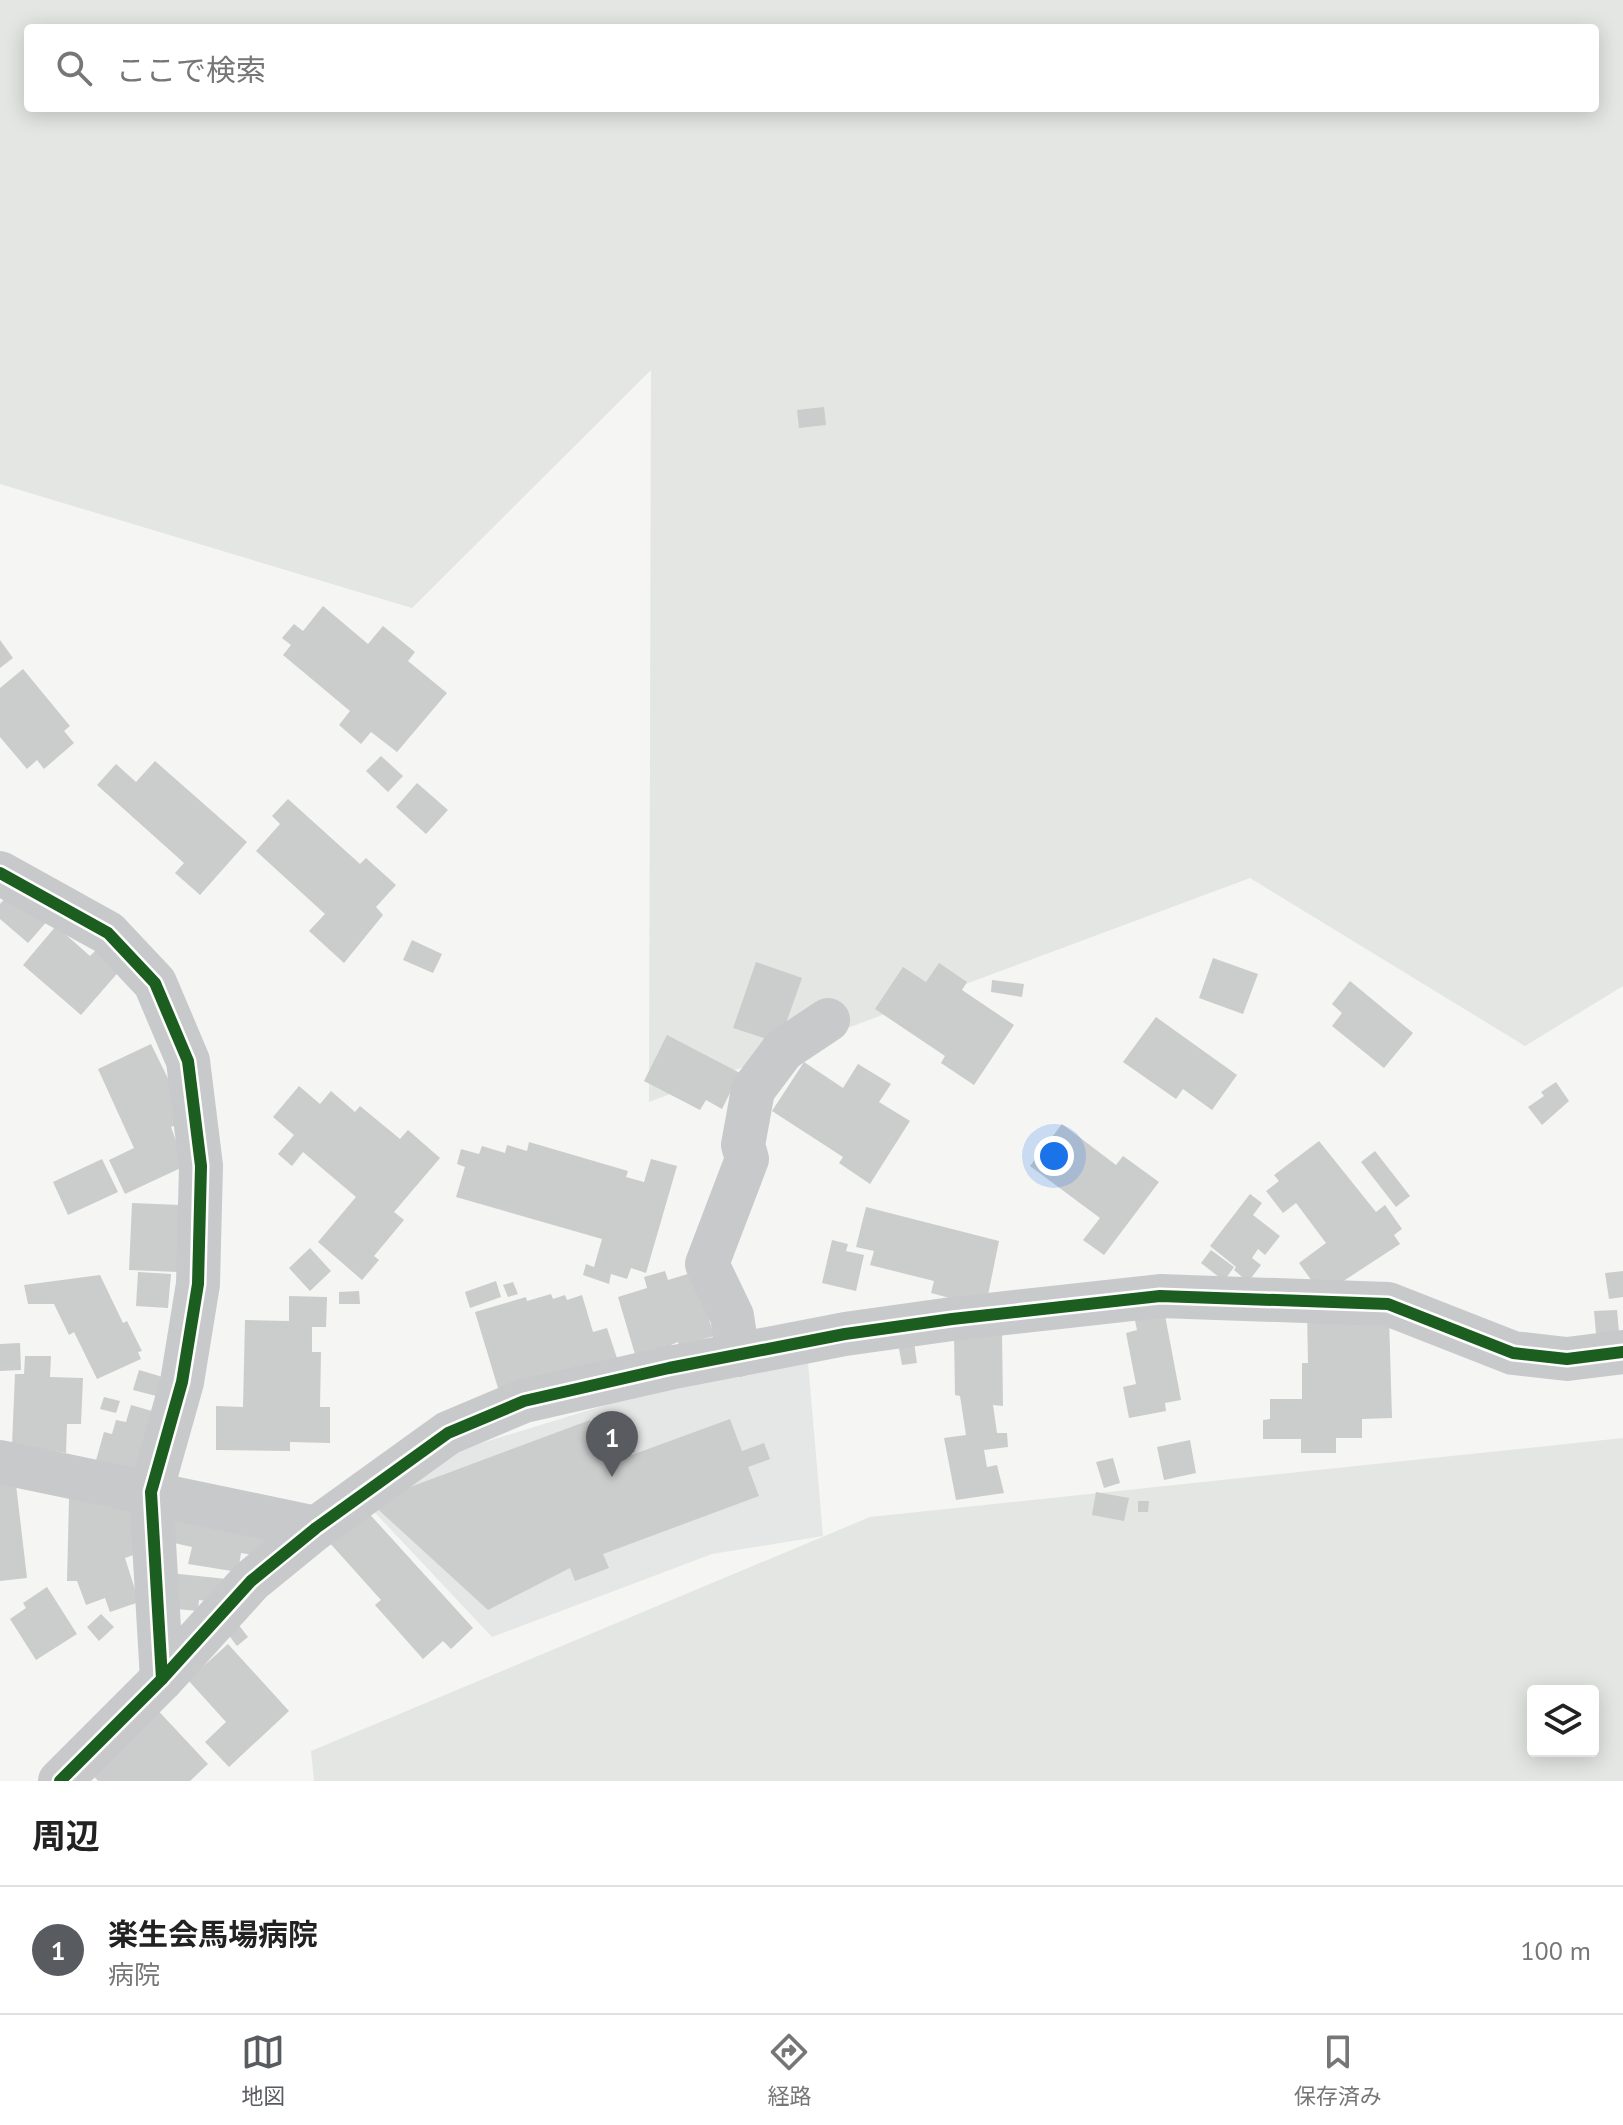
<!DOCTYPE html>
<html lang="ja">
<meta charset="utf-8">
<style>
body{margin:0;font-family:"PT Sans","Noto Sans JP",sans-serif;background:#f6f6f6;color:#222}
.controls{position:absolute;right:24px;bottom:24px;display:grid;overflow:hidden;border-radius:8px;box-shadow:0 4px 20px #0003}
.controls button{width:72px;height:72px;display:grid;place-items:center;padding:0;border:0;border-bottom:2px solid #e0e0e0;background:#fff;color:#222;font:40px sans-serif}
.you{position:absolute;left:1054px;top:1156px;width:28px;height:28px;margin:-20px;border:6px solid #fff;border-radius:50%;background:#1a73e8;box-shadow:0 0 0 12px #1a73e833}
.badge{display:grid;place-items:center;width:52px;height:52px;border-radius:50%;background:#585b5f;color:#fff;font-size:26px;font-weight:700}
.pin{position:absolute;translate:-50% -66px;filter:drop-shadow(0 2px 4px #0008)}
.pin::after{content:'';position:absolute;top:42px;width:28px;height:24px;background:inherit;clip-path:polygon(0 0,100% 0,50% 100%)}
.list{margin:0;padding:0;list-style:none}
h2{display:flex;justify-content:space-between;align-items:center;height:104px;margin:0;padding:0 32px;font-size:34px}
h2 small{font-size:26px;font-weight:400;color:#767676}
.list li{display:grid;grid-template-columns:52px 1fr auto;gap:24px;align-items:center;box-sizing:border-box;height:128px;padding:0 32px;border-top:2px solid #e0e0e0}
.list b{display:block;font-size:30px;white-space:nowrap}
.list p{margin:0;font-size:26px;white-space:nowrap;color:#767676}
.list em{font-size:26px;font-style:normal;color:#767676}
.icon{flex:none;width:44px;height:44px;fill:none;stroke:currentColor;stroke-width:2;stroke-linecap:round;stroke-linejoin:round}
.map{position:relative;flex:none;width:1623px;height:1781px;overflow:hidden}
.search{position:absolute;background:#fff;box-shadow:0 4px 20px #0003;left:24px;right:24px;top:24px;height:88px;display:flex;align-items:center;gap:20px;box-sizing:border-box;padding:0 28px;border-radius:8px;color:#767676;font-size:30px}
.sheet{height:232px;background:#fff}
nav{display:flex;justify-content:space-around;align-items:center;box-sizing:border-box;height:112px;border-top:2px solid #e0e0e0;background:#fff;font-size:22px;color:#767676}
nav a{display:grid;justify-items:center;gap:4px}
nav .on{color:#585b5f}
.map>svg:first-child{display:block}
.built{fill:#e5e7e6}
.green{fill:#e3e6e2;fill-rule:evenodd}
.building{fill:#cbcccc}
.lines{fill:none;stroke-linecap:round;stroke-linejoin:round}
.minor{stroke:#c8c9ca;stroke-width:44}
.cycleway-casing{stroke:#fff;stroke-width:17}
.cycleway{stroke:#1b5e20;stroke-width:12}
</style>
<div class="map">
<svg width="1623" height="1781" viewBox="0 0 1623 1781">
<rect width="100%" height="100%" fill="#f5f5f4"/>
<path class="built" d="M807 1350 823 1536 712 1554 492 1637 364 1501 449 1453 749 1361Z"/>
<g class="green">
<path d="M0 0H1623V986L1525 1046 1250 878 649 1102 651 370 412 608 0 484ZM28 28H1595V108H28Z"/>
<path d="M1623 1438V1781H314L311 1751 870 1517ZM1533 1691H1593V1751H1533Z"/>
</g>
<g class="building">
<path d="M824 407 826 425 799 428 797 410Z"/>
<path d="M323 606 368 644 383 626 415 652 408 661 447 693 397 752 371 732 361 744 339 725 350 711 283 655 291 645 282 638 294 624 303 631Z"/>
<path d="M0 640 13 658 0 668Z"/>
<path d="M23 669 70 726 64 731 74 743 44 769 37 760 27 769 0 737V688Z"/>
<path d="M381 756 403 776 388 792 366 771Z"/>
<path d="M155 761 247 842 200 895 175 873 184 863 97 785 116 764 136 782Z"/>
<path d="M417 783 448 810 426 834 396 807Z"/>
<path d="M288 799 360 864 366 858 396 885 376 907 383 915 344 963 309 931 325 914 256 851 280 824 272 816Z"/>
<path d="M14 888 49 919 28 943 0 919V904Z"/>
<path d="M56 926 90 956 98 948 122 968 81 1015 23 965Z"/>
<path d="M412 940 442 954 433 973 403 960Z"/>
<path d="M1213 958 1258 974 1243 1014 1199 998Z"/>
<path d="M756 962 802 978 779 1043 733 1028Z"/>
<path d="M939 963 967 982 962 990 1014 1025 974 1085 941 1063 945 1056 875 1009 903 967 926 982Z"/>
<path d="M992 980 1024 984 1022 997 991 992Z"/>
<path d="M1350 981 1413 1033 1384 1068 1332 1026 1342 1013 1332 1004Z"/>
<path d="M1156 1017 1237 1075 1212 1110 1183 1089 1176 1099 1123 1062Z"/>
<path d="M667 1035 740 1073 722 1109 706 1100 700 1110 644 1081Z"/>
<path d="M151 1044 188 1119 171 1127 185 1166 125 1194 109 1160 134 1148 98 1069Z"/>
<path d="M804 1062 843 1088 858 1064 891 1084 879 1102 910 1121 870 1184 839 1163 843 1157 772 1111Z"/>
<path d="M1556 1082 1569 1101 1542 1125 1528 1107 1544 1096 1541 1092Z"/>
<path d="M299 1086 320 1104 331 1091 355 1112 360 1106 400 1139 408 1130 440 1158 394 1212 404 1220 374 1256 379 1260 362 1280 318 1242 356 1197 303 1152 292 1166 278 1154 294 1135 273 1117Z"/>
<path d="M1062 1124 1116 1165 1123 1156 1159 1182 1104 1255 1083 1240 1100 1218 1030 1166Z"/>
<path d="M1319 1141 1376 1212 1385 1205 1402 1229 1394 1235 1400 1244 1322 1295 1299 1263 1326 1243 1296 1203 1283 1213 1266 1191 1279 1181 1274 1175Z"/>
<path d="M529 1142 628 1171 626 1177 644 1182 651 1159 677 1166 646 1273 631 1268 627 1279 611 1274 609 1284 583 1275 586 1264 594 1267 602 1239 456 1197 465 1167 457 1164 461 1149 479 1154 482 1146 505 1153 507 1145 527 1151Z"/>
<path d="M1375 1151 1410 1196 1396 1207 1361 1162Z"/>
<path d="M102 1159 118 1192 68 1215 53 1182Z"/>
<path d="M1250 1194 1262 1203 1253 1215 1280 1236 1265 1255 1258 1249 1252 1258 1261 1265 1248 1282 1234 1270 1236 1267 1210 1246Z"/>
<path d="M132 1203 181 1205 178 1272 129 1270Z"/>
<path d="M866 1207 999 1241 988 1295 961 1301 931 1293 934 1281 870 1265 874 1251 856 1247Z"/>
<path d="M832 1240 848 1244 846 1251 864 1255 856 1291 822 1283Z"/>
<path d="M310 1248 331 1271 310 1291 289 1268Z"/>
<path d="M1211 1250 1234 1267 1224 1281 1201 1263Z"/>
<path d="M665 1271 668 1280 691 1273 705 1305 714 1336 679 1346 678 1342 671 1345 672 1350 637 1361 618 1297 647 1288 644 1277Z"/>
<path d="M1623 1271V1297L1609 1299 1605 1273Z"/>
<path d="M138 1272 171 1274 168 1308 136 1306Z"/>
<path d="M100 1275 123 1323 127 1321 142 1351 138 1352 141 1359 97 1379 74 1332 69 1335 54 1304H28L24 1285Z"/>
<path d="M496 1281 501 1297 470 1308 465 1292Z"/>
<path d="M513 1282 518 1294 508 1297 503 1285Z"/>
<path d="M359 1291 360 1304H339V1292Z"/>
<path d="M551 1294 553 1299 565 1295 567 1300 582 1295 593 1332 607 1328 617 1358 586 1365 501 1398 475 1312 526 1297 527 1301Z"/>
<path d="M289 1296 327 1297 326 1327H312V1352H321L320 1407H330V1443L290 1442V1451L216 1450V1406L243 1407 245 1320 289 1321Z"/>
<path d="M1164 1310 1181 1400 1165 1403 1166 1411 1129 1418 1123 1387 1136 1384 1126 1333 1137 1330 1134 1316Z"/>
<path d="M1307 1310 1389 1316 1392 1418 1362 1419V1438H1336V1453H1301V1439H1263V1420L1270 1419V1399H1302V1363H1308Z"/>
<path d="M1617 1310 1619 1332 1596 1334 1594 1311Z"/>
<path d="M1002 1332 1003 1406 993 1405 997 1433H1007L1008 1447 984 1450 987 1467 997 1465 1004 1493 956 1500 944 1438 966 1435 960 1396 955 1395 954 1333Z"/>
<path d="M913 1335 917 1363 902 1365 897 1338Z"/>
<path d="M20 1343 21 1370 0 1371V1344Z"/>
<path d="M25 1356H51L50 1377 83 1378 81 1424H67L66 1453 12 1445 15 1374H24Z"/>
<path d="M139 1370 166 1378 160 1397 133 1390Z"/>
<path d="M104 1397 120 1401 116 1413 100 1409Z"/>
<path d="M131 1405 159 1413 138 1475 95 1464 104 1432 112 1434 116 1420 126 1422Z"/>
<path d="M730 1419 742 1451 764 1443 770 1459 748 1467 759 1496 603 1554 609 1568 575 1581 570 1568 488 1610 370 1502 590 1420 607 1464Z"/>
<path d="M623 1421 635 1452 609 1462 597 1432Z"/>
<path d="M1190 1440 1196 1473 1164 1480 1157 1447Z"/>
<path d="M1113 1458 1120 1483 1104 1488 1096 1462Z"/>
<path d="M15 1476 27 1578 0 1581V1478Z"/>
<path d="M1096 1492 1129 1498 1124 1521 1092 1515Z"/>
<path d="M69 1499 135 1500 139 1553 125 1558 139 1602 110 1612 105 1598 86 1605 77 1581H67Z"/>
<path d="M1138 1501H1149L1148 1512H1138Z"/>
<path d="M364 1508 473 1628 451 1649 443 1641 423 1659 375 1605 381 1600 328 1541Z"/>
<path d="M171 1511 270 1530 264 1557 241 1553 238 1572 188 1564 192 1547 165 1541Z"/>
<path d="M170 1573 245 1581 222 1603 199 1600 198 1611 166 1608Z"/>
<path d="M47 1587 77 1634 36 1660 10 1619 26 1608 23 1603Z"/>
<path d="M101 1614 114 1627 99 1641 87 1627Z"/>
<path d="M238 1624 248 1637 237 1646 227 1633Z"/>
<path d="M228 1644 289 1711 229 1767 205 1742 226 1722 188 1680Z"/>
<path d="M151 1703 208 1764 190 1781H98L91 1773Z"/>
</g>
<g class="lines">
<g class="minor">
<path d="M0 873 108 933 155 983 188 1061 201 1166 198 1284 182 1382 151 1492 162 1679"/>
<path d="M738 1355 732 1316 707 1264 747 1159 743 1145 753 1090 783 1050 828 1020"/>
<path d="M0 1462 316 1528"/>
<path d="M60 1781 162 1679 251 1581 316 1528 448 1433 524 1401 669 1368 845 1334 952 1319 1160 1296 1388 1304 1513 1353 1567 1359 1623 1352"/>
</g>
<g class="cycleway-casing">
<g id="cycleway">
<path d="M0 873 108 933 155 983 188 1061 201 1166 198 1284 182 1382 151 1492 162 1679"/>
<path d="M60 1781 162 1679 251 1581 316 1528 448 1433 524 1401 669 1368 845 1334 952 1319 1160 1296 1388 1304 1513 1353 1567 1359 1623 1352"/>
</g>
</g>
<use href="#cycleway" class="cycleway"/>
</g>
</svg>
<div class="controls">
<button><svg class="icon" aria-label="layers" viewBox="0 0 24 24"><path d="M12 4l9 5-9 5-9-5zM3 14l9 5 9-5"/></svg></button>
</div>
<div class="you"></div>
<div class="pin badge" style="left:612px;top:1477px">1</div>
<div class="search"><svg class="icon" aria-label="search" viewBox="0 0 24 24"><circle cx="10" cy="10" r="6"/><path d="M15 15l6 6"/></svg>ここで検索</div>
</div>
<section class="sheet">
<h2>周辺<small></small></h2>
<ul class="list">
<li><span class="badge">1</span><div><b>楽生会馬場病院</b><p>病院</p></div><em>100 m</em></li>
</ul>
</section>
<nav>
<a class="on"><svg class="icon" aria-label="map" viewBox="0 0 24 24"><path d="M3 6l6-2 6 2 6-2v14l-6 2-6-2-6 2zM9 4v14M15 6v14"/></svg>地図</a>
<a><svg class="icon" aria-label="directions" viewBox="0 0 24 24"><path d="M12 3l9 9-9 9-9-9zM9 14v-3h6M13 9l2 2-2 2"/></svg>経路</a>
<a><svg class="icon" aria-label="saved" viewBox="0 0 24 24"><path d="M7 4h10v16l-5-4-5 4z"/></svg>保存済み</a>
</nav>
